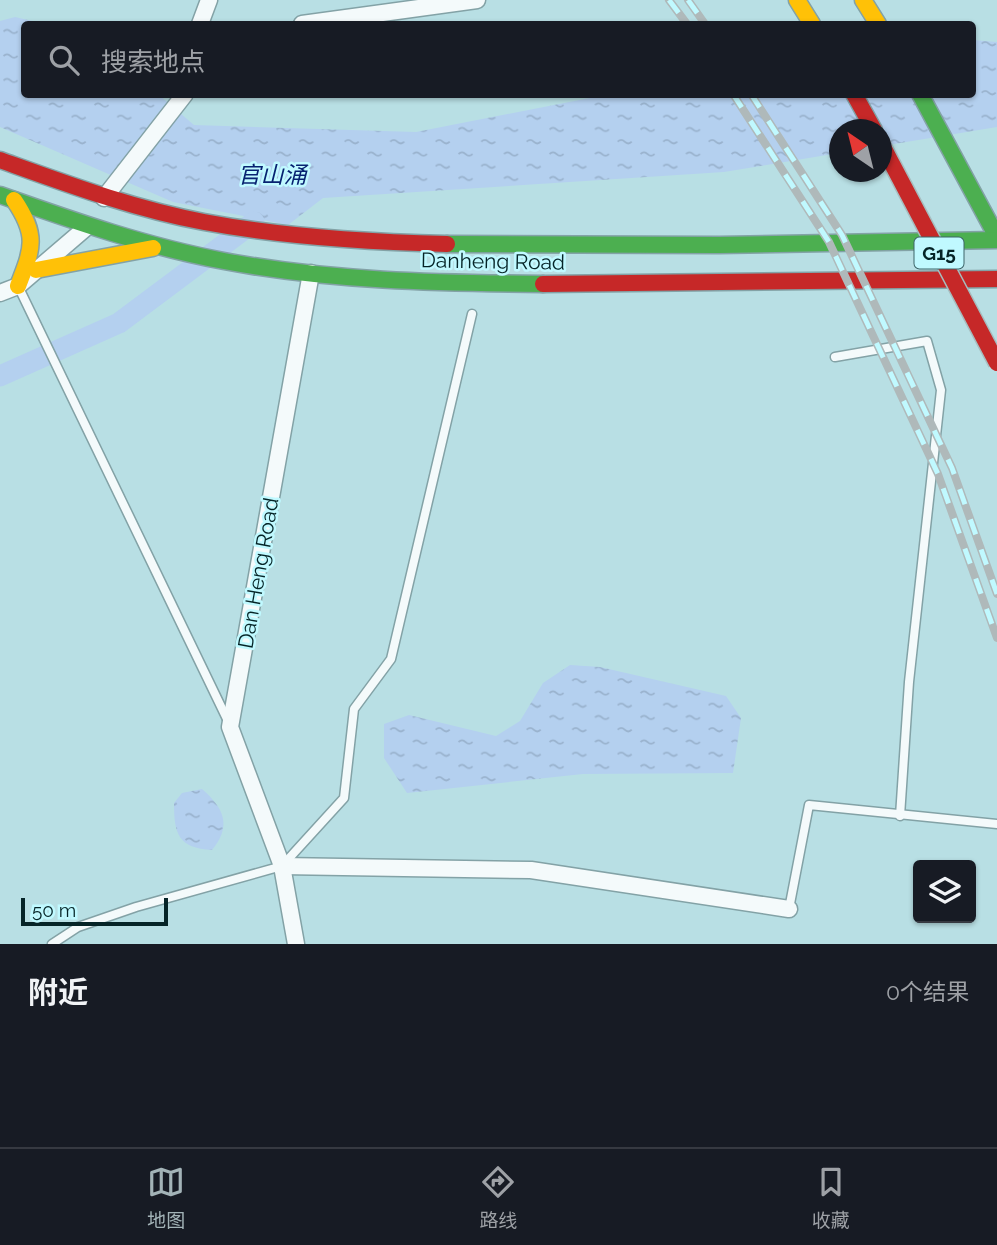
<!DOCTYPE html>
<html lang="zh">
<meta charset="utf-8">
<style>
body{margin:0;font-family:Raleway,"Noto Sans SC",sans-serif;background:#242831;color:#f1f3f6}
.controls{position:absolute;right:21px;bottom:21px;display:grid;overflow:hidden;border-radius:7px;box-shadow:0 2px 5px #0004}
.controls button{width:63px;height:63px;display:grid;place-items:center;padding:0;border:0;border-bottom:2px solid #363941;background:#171b24;color:#f1f3f6;font:35px sans-serif}
.compass{position:absolute;left:829px;top:119px;width:63px;height:63px;border-radius:50%;background:#171b24;box-shadow:0 2px 5px #0004;rotate:325deg}
.scale{position:absolute;left:21px;bottom:18px;width:147px;box-sizing:border-box;padding-left:7px;border:4px solid #052427;border-top:0;font-size:19px;line-height:24px;white-space:nowrap;color:#052427;-webkit-text-stroke:5px #c0f9ff;paint-order:stroke}
.list{margin:0;padding:0;list-style:none}
h2{display:flex;justify-content:space-between;align-items:center;height:91px;margin:0;padding:0 28px;font-size:30px}
h2 small{font-size:23px;font-weight:400;color:#9ea1a6}
.icon{flex:none;width:38px;height:38px;fill:none;stroke:currentColor;stroke-width:2;stroke-linecap:round;stroke-linejoin:round}
.map{position:relative;flex:none;width:997px;height:944px;overflow:hidden}
.search{position:absolute;background:#171b24;box-shadow:0 2px 5px #0004;left:21px;right:21px;top:21px;height:77px;display:flex;align-items:center;gap:18px;box-sizing:border-box;padding:0 24px;border-radius:7px;color:#9ea1a6;font-size:26px}
.sheet{height:203px;background:#171b24}
nav{display:flex;justify-content:space-around;align-items:center;box-sizing:border-box;height:98px;border-top:2px solid #363941;background:#171b24;font-size:19px;color:#9ea1a6}
nav a{display:grid;justify-items:center;gap:4px}
nav .on{color:#a3b3b7}
.map>svg:first-child{display:block}
.water{fill:url(#water-ripples)}
.lines{fill:none;stroke-linecap:round;stroke-linejoin:round}
.canal{stroke:#b4d0ef;stroke-width:21}
.lane-casing{stroke:#83a2a6;stroke-width:11}
.street-casing{stroke:#83a2a6;stroke-width:19}
.fast-casing{stroke:#83a2a6;stroke-width:19}
.slow-casing{stroke:#83a2a6;stroke-width:19}
.jam-casing{stroke:#83a2a6;stroke-width:19}
.lane{stroke:#f4fafb;stroke-width:8}
.street{stroke:#f4fafb;stroke-width:16}
.fast{stroke:#4caf50;stroke-width:16}
.slow{stroke:#ffc107;stroke-width:16}
.jam{stroke:#c62828;stroke-width:16}
.rail-casing{stroke:#afb9ba;stroke-width:8}
.rail{stroke:#c0f9ff;stroke-width:5;stroke-dasharray:16;stroke-linecap:butt}
.jam-bridge-casing{stroke:#a6bcbe;stroke-width:19;stroke-linecap:butt}
.jam-bridge{stroke:#c62828;stroke-width:16}
.labels{text-anchor:middle;dominant-baseline:central;stroke-width:5;stroke-linejoin:round;paint-order:stroke}
.shield{fill:#c0f9ff;stroke:#3d6468;stroke-width:2}
.shield-label{font-size:19px;font-weight:bold;fill:#052427}
.street-label{font-size:21px;fill:#052427;stroke:#c0f9ff}
.water-label{font-size:23px;font-style:italic;fill:#072271;stroke:#c0f9ff}
</style>
<div class="map">
<svg width="997" height="944" viewBox="0 0 997 944">
<defs>
<pattern id="water-ripples" width="26" height="14" patternUnits="userSpaceOnUse" patternTransform="scale(1.75)"><rect width="26" height="14" fill="#b4d0ef"/><path d="M2 4q2-2 4 0t4 0M15 11q2-2 4 0t4 0" fill="none" stroke="#99b2cd"/></pattern>
</defs>
<rect width="100%" height="100%" fill="#b8dfe4"/>
<g class="water">
<path d="M15 17 46 24H24V94L159 95 194 125 416 132 605 95 972 94 973 40 997 42V127L882 146 881 130H839V153L724 172 323 198 288 225 173 202 0 127V21Z"/>
<path d="M570 665 600 667 726 696 741 718 733 773 583 774 407 793 384 758V724L409 715 496 736 520 721 543 683Z"/>
<path d="M202 789C224 808 232 826 212 850 178 848 174 834 174 803L182 793Z"/>
</g>
<g class="lines">
<path class="canal" d="M0 376 119 323 254 222"/>
<g class="lane-casing">
<g id="lane">
<path d="M19 288 228 721"/>
<path d="M835 357 927 341 941 390 909 682 900 816"/>
<path d="M789 909 809 805 997 824"/>
<path d="M52 944 78 927 136 907 282 866 344 798 354 709 391 659 472 314"/>
</g>
</g>
<g class="street-casing">
<g id="street">
<path d="M200 24 209 0"/>
<path d="M302 24 477 0"/>
<path d="M104 198 185 94"/>
<path d="M0 293 18 286 88 226"/>
<path d="M282 866 531 870 789 909"/>
<path d="M296 944 282 866 230 727 311 273"/>
</g>
</g>
<g class="fast-casing">
<g id="fast">
<path d="M920 94 997 237"/>
<path d="M0 195C74 221 148 247 224 261 329 281 437 283 543 284"/>
<path d="M447 244 719 245 997 240"/>
</g>
</g>
<g class="slow-casing">
<g id="slow">
<path d="M797 0 812 24"/>
<path d="M863 0 878 24"/>
<path d="M14 200C38 235 33 248 18 286"/>
<path d="M36 270 153 248"/>
</g>
</g>
<g class="jam-casing">
<g id="jam">
<path d="M854 94 874 130"/>
<path d="M0 160C67 184 134 209 204 222 284 237 366 242 447 244"/>
<path d="M543 284 997 279"/>
</g>
</g>
<use href="#lane" class="lane"/>
<use href="#street" class="street"/>
<use href="#fast" class="fast"/>
<use href="#slow" class="slow"/>
<use href="#jam" class="jam"/>
<g class="rail-casing">
<g id="rail">
<path d="M669 0 687 24"/>
<path d="M688 0 705 24"/>
<path d="M733 94 829 242 938 474 997 638"/>
<path d="M751 94 842 235 952 468 997 594"/>
</g>
</g>
<use href="#rail" class="rail"/>
<g class="jam-bridge-casing">
<path id="jam-bridge" d="M881 143 997 363"/>
</g>
<use href="#jam-bridge" class="jam-bridge"/>
</g>
<g class="labels">
<rect class="shield" x="914.5" y="237.5" width="49" height="31" rx="5"/>
<g class="shield-label">
<text x="939" y="253">G15</text>
</g>
<g class="street-label">
<text transform="translate(493 261) rotate(1)">Danheng Road</text>
<text transform="translate(258 573) rotate(-80)">Dan Heng Road</text>
</g>
<g class="water-label">
<text x="272" y="174">官山涌</text>
</g>
</g>
</svg>
<div class="controls">
<button><svg class="icon" aria-label="layers" viewBox="0 0 24 24"><path d="M12 4l9 5-9 5-9-5zM3 14l9 5 9-5"/></svg></button>
</div>
<svg class="compass" viewBox="-18 -18 36 36"><path d="M0-13l5 13h-10z" fill="#e53935"/><path d="M0 13l5-13h-10z" fill="#9ea1a6"/></svg>
<div class="scale">50 m</div>
<div class="search"><svg class="icon" aria-label="search" viewBox="0 0 24 24"><circle cx="10" cy="10" r="6"/><path d="M15 15l6 6"/></svg>搜索地点</div>
</div>
<section class="sheet">
<h2>附近<small>0个结果</small></h2>
<ul class="list">
</ul>
</section>
<nav>
<a class="on"><svg class="icon" aria-label="map" viewBox="0 0 24 24"><path d="M3 6l6-2 6 2 6-2v14l-6 2-6-2-6 2zM9 4v14M15 6v14"/></svg>地图</a>
<a><svg class="icon" aria-label="directions" viewBox="0 0 24 24"><path d="M12 3l9 9-9 9-9-9zM9 14v-3h6M13 9l2 2-2 2"/></svg>路线</a>
<a><svg class="icon" aria-label="saved" viewBox="0 0 24 24"><path d="M7 4h10v16l-5-4-5 4z"/></svg>收藏</a>
</nav>
